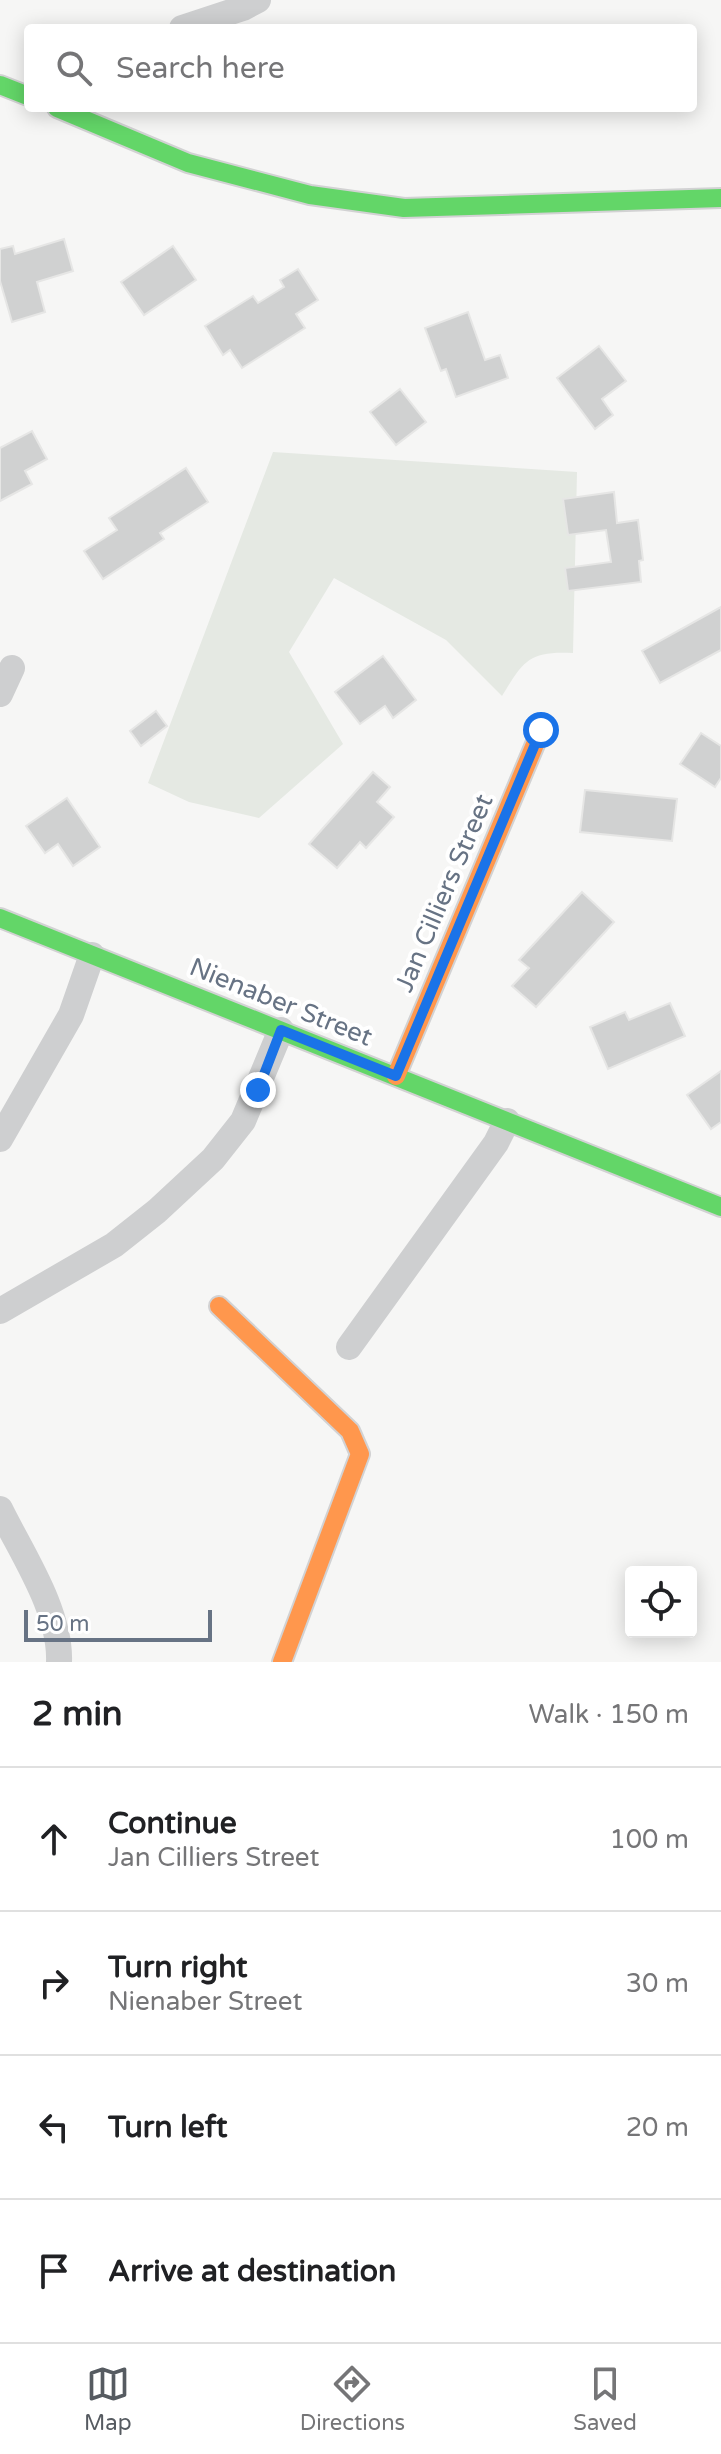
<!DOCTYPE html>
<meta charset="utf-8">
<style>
body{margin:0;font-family:"Varela Round",sans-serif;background:#f2f2f2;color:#202124}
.controls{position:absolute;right:24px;bottom:24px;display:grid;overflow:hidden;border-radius:8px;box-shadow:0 4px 20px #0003}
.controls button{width:72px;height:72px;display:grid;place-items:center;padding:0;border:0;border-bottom:2px solid #e0e0e0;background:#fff;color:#202124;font:40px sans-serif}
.scale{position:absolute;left:24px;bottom:20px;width:188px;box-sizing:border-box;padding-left:8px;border:4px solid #677384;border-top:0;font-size:22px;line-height:28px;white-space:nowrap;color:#677384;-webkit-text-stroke:6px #fff;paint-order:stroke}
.stop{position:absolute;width:24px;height:24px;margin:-18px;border:6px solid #1a73e8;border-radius:50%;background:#fff}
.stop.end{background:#1a73e8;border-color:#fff;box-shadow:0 2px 8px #0008}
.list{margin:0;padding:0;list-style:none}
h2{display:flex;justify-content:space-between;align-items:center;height:104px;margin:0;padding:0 32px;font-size:34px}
h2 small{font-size:26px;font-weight:400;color:#757577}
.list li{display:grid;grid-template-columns:52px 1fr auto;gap:24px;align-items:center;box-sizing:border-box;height:144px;padding:0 32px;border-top:2px solid #e0e0e0}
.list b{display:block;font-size:30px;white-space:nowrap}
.list p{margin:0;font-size:26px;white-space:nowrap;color:#757577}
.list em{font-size:26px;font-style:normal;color:#757577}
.icon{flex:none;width:44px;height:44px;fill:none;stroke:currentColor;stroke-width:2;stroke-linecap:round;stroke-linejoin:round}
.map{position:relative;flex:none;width:721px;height:1662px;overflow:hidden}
.search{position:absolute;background:#fff;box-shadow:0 4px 20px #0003;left:24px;right:24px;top:24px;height:88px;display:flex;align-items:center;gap:20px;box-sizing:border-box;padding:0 28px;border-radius:8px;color:#757577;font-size:30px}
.sheet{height:680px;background:#fff}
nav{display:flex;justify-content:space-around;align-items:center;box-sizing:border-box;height:112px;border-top:2px solid #e0e0e0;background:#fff;font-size:22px;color:#757577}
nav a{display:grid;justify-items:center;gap:4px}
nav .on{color:#565b61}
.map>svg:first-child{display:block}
.grass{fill:#e5e9e3}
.building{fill:#d0d1d1;stroke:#e6e6e5;stroke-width:2}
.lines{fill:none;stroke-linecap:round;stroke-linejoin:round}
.fast-casing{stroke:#d2d2d3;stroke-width:22}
.slow-casing{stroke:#d2d2d3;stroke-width:22}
.street{stroke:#cecfd0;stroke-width:26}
.fast{stroke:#63d668;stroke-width:18}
.slow{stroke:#ff974d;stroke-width:18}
.route{stroke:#1a73e8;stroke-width:10}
.labels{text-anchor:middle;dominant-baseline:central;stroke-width:8;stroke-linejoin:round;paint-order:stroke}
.street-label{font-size:26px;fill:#677384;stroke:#fff}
</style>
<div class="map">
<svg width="721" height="1662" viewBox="0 0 721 1662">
<rect width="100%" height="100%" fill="#f6f6f5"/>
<path class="grass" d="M273 452 577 472 573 653C529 651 524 660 502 696L446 640 334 578 289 652 343 744 259 818 189 802 148 783Z"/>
<g class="building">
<path d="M64 239 73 271 37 282 45 312 12 322 0 281V249L13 246 15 254Z"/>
<path d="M173 246 196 280 144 315 121 282Z"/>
<path d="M298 269 318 300 296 314 305 328 242 368 230 350 223 355 205 326 253 296 258 303 284 287 280 280Z"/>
<path d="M468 312 485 360 500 355 508 378 456 397 446 369 441 371 425 328Z"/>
<path d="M599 346 626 381 602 399 613 415 595 429 557 378Z"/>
<path d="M400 389 426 422 396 445 370 412Z"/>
<path d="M32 431 47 459 25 471 32 484 0 501V448Z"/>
<path d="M186 468 208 502 160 533 164 539 103 579 84 551 117 530 109 518Z"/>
<path d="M614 492 617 523 638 520 643 560 639 561 641 582 568 591 565 568 611 562 606 530 568 535 563 499Z"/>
<path d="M721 607V650L660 683 642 651Z"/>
<path d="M383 656 416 700 393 718 385 706 360 724 335 692Z"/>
<path d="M156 711 167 726 141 746 130 731Z"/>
<path d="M701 733 721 746V778L715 787 680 764Z"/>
<path d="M373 772 390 787 377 802 394 817 366 848 360 842 337 868 309 844Z"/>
<path d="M585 790 677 799 672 841 580 832Z"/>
<path d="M67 798 100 847 73 866 58 844 45 853 26 826Z"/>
<path d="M582 892 614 922 536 1007 512 986 529 968 519 960Z"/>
<path d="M670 1003 685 1036 608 1069 590 1027 625 1012 629 1020Z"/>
<path d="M721 1071V1122L711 1129 687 1095Z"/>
</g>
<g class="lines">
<g class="fast-casing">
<g id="fast">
<path d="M0 85 28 96"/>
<path d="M57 108 188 163 310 195 404 208 721 198"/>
<path d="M0 918 721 1207"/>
</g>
</g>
<g class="slow-casing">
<g id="slow">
<path d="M396 1076 541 730"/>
<path d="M219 1306 350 1431 360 1454 282 1662"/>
</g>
</g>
<g class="street">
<path d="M182 28 243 8 258 0"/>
<path d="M0 694 12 668"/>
<path d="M0 1139 71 1015 92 955"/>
<path d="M0 1311 114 1245 157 1211 213 1159 243 1121 281 1030"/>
<path d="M349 1347 496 1143 507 1121"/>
<path d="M0 1509C22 1554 61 1611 59 1662"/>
</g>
<use href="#fast" class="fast"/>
<use href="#slow" class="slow"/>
</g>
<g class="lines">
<path class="route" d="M258 1090 281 1030 396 1076 541 730"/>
</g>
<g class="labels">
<g class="street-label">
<text transform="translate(444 893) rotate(-67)">Jan Cilliers Street</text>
<text transform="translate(281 1002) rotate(22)">Nienaber Street</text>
</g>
</g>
</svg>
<div class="controls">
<button><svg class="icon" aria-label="locate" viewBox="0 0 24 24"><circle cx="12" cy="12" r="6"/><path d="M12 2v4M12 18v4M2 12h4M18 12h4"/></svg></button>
</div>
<div class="scale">50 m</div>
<div class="stop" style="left:541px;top:730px"></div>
<div class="stop end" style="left:258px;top:1090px"></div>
<div class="search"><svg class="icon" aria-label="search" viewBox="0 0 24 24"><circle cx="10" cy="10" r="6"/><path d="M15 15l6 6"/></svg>Search here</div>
</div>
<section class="sheet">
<h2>2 min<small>Walk · 150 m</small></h2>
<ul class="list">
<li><svg class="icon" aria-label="ahead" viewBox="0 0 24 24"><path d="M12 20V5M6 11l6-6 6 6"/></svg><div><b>Continue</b><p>Jan Cilliers Street</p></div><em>100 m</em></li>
<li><svg class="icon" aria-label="right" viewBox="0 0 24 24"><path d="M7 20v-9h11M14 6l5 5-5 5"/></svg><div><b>Turn right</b><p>Nienaber Street</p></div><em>30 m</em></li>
<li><svg class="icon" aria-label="left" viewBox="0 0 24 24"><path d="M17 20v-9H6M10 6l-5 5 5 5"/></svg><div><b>Turn left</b></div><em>20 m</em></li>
<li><svg class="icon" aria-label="arrive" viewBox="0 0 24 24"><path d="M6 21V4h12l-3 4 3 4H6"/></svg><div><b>Arrive at destination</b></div></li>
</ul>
</section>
<nav>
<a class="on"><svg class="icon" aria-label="map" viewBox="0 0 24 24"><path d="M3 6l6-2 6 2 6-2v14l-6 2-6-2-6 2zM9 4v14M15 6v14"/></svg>Map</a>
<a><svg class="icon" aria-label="directions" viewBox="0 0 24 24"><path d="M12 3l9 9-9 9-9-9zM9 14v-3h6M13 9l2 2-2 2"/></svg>Directions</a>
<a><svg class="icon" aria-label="saved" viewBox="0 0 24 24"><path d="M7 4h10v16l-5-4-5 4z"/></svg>Saved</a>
</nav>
